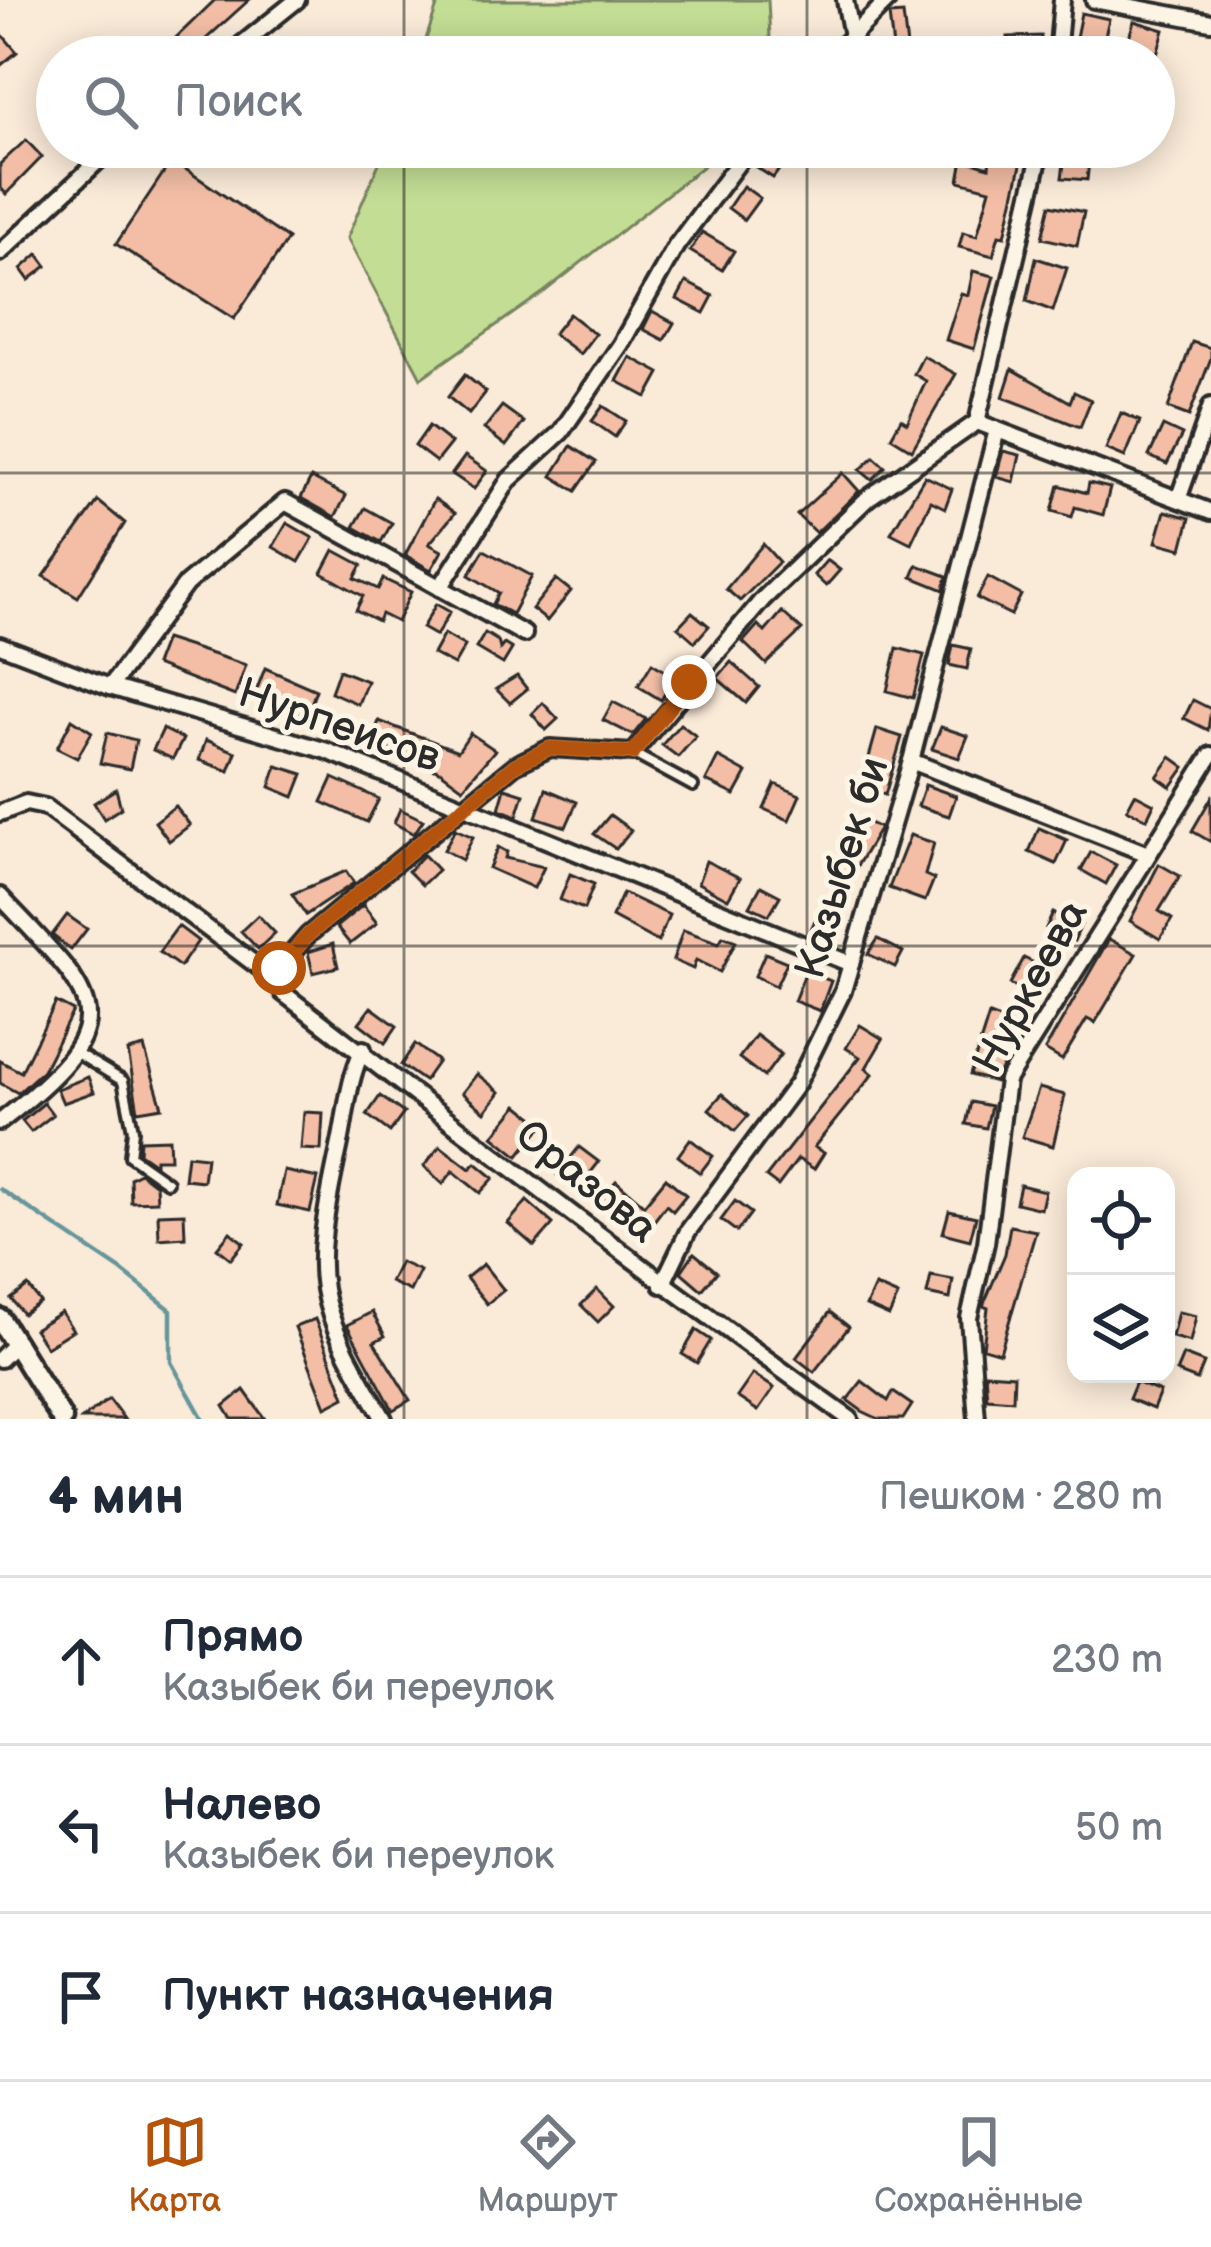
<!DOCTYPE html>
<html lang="ru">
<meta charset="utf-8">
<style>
body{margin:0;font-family:"Balsamiq Sans",sans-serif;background:#f2f2f3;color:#1f2937}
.controls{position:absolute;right:36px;bottom:36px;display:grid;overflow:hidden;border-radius:24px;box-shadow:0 6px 30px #0003}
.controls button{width:108px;height:108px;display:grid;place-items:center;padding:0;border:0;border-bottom:3px solid #e0e1e3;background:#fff;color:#1f2937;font:60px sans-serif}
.stop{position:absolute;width:36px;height:36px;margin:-27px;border:9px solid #b45309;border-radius:50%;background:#fff}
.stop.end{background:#b45309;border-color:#fff;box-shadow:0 3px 12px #0008}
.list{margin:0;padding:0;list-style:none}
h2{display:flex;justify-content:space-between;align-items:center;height:156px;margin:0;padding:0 48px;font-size:51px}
h2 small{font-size:39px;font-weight:400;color:#747a83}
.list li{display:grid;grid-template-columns:78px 1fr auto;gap:36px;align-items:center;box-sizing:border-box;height:168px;padding:0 48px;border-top:3px solid #e0e1e3}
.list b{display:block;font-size:45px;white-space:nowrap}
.list p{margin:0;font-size:39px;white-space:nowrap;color:#747a83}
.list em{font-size:39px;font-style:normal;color:#747a83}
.icon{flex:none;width:66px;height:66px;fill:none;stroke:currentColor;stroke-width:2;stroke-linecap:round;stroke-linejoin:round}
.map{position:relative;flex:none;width:1211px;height:1419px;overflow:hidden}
.search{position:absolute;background:#fff;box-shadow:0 6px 30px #0003;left:36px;right:36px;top:36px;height:132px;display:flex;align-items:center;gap:30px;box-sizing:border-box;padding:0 42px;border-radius:66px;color:#747a83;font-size:45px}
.sheet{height:660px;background:#fff}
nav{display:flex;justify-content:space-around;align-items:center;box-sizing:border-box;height:168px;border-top:3px solid #e0e1e3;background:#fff;font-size:33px;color:#747a83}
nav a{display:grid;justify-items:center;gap:6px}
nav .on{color:#b45309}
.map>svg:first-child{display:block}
.green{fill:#c3dd94;stroke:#778460;stroke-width:3}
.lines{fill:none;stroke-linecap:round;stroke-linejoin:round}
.stream{stroke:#66969b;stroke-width:4.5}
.building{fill:#f3bea5;stroke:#2b2b2b;stroke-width:3}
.service-casing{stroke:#2b2b2b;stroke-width:16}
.minor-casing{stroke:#2b2b2b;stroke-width:22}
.tertiary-casing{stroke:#2b2b2b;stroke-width:27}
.service{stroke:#fcf5e5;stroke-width:8}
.minor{stroke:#fcf5e5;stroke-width:14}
.tertiary{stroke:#fcf5e5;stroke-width:18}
.route{stroke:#b45309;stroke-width:15}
.grid{fill:none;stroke:#2b2b2b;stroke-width:3;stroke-opacity:0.55}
.labels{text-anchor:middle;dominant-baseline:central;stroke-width:10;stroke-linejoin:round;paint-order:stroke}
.street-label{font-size:42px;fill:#2b2b2b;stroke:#fcf5e5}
</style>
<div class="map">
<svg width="1211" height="1419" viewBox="0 0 1211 1419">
<rect width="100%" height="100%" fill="#faead8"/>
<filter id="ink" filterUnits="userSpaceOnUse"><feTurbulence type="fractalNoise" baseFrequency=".00833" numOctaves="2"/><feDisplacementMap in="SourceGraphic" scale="24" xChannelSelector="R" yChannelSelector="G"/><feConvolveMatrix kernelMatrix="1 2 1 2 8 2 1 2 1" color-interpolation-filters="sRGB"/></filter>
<g filter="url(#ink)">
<g class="green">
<path d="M439 0H768L771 57H420Z"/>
<path d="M386 147H727L544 292 421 378 347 238Z"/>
</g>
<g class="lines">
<path class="stream" d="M0 1189 121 1270 171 1310V1362L203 1419"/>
</g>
<g class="building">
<path d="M215 0H249L186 57H156Z"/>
<path d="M1081 13 1109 19 1100 57H1072Z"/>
<path d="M903 14 908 55 894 56 889 15Z"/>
<path d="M1134 21 1164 30 1156 57 1124 53Z"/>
<path d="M0 32 17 52 0 66Z"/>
<path d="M1041 36V57H1008V37Z"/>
<path d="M26 140 42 157 6 194 0 187V164Z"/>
<path d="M770 147 788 158 773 178 756 167Z"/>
<path d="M991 147H1025L1005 236 999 235 993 256 959 247 963 232 977 236 990 189 959 181 963 159 989 167Z"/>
<path d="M1066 149 1090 153 1087 180 1062 178Z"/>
<path d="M172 160 288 239 234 319 116 244Z"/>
<path d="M743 186 760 198 744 220 728 208Z"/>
<path d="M1050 205 1084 212 1077 246 1042 238Z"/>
<path d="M702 232 734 251 722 270 690 251Z"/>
<path d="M38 254 47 266 29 280 21 269Z"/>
<path d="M1036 258 1067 268 1053 311 1027 301Z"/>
<path d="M973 271 994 276 974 349 946 340 961 293 968 295Z"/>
<path d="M686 282 713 296 704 313 677 299Z"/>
<path d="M652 311 674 323 664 340 643 329Z"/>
<path d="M569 314 595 334 580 354 553 334Z"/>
<path d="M1192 342 1211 348V358L1189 416 1168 408Z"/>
<path d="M923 356 956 374 912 450 891 437 901 419 907 423 926 381 914 374Z"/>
<path d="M630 357 660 373 647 397 617 381Z"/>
<path d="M1012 369 1070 402 1074 392 1091 400 1080 427 1003 397Z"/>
<path d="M465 375 486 392 469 414 448 397Z"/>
<path d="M502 406 524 422 506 446 484 429Z"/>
<path d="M603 406 626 421 615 437 592 421Z"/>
<path d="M1121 413 1140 421 1125 457 1106 449Z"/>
<path d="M429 426 451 443 436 462 415 446Z"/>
<path d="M1163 426 1182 435 1167 464 1149 456Z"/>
<path d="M571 446 596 462 576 491 552 476Z"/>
<path d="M1003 451 1020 455 1014 482 996 477Z"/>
<path d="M465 456 487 471 474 489 452 474Z"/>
<path d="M874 457 885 467 872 480 860 470Z"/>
<path d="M843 473 859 491 816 533 797 515Z"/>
<path d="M925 476 952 489 945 508 931 501 911 543 891 533Z"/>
<path d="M311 478 346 496 335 517 301 498Z"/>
<path d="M1089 483 1110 488 1103 515 1075 507 1072 517 1052 511 1059 485 1087 493Z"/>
<path d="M435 499 455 513 429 544 442 551 431 570 405 555Z"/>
<path d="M98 501 125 523 78 597 44 576Z"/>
<path d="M365 508 392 523 381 542 354 527Z"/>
<path d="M1165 511 1190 518 1182 549 1156 542Z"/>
<path d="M287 523 313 538 299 562 273 547Z"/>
<path d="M763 544 779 562 740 601 726 589Z"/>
<path d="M334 550 362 565 355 578 378 589 383 579 411 592 397 622 381 614 378 621 356 610 363 596 322 573Z"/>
<path d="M484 550 532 576 512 614 493 604 499 593 469 575Z"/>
<path d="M827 560 840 570 826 586 814 575Z"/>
<path d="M917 565 947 576 944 590 912 577Z"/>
<path d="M988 577 1021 595 1011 615 977 598Z"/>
<path d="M556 579 571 591 547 621 532 609Z"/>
<path d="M436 604 450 612 436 636 422 628Z"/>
<path d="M692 612 709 626 695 642 678 627Z"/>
<path d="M782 612 802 630 766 664 743 642 758 625 765 632Z"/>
<path d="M485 633 498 641 500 649 504 644 512 649 503 664 476 648Z"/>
<path d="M444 634 465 646 454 665 433 654Z"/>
<path d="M165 639 246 665 235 696 155 665Z"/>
<path d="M953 645 971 649 967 669 949 665Z"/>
<path d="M897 648 924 655 913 698 887 691Z"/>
<path d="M731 662 759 687 746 703 717 678Z"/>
<path d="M652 663 675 677 661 700 638 686Z"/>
<path d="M265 668 316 690 306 718 254 697Z"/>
<path d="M339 670 367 681 358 704 331 692Z"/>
<path d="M517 676 527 689 510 703 496 689Z"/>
<path d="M1193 700 1211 709 1208 730 1184 718Z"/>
<path d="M613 702 646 719 633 735 603 720Z"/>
<path d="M543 703 558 719 546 730 532 714Z"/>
<path d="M72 719 92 732 77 758 57 748Z"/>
<path d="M379 721 458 751 470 733 495 750 463 788 440 771 371 743Z"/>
<path d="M680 724 696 736 678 757 662 745Z"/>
<path d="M941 727 968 736 959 758 932 749Z"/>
<path d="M163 729 183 739 173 759 153 750Z"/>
<path d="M877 729 902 737 885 795 861 786Z"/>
<path d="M107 733 136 740 130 769 100 763Z"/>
<path d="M206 740 236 752 229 771 199 760Z"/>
<path d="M718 757 747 773 735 795 706 781Z"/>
<path d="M1171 757 1185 767 1171 787 1157 777Z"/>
<path d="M277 766 303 774 294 797 270 787Z"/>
<path d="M333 778 379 799 367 822 322 802Z"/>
<path d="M775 784 800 795 789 820 764 809Z"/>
<path d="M925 785 956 796 949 816 918 806Z"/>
<path d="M505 788 524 794 517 816 499 809Z"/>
<path d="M116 789 121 808 104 819 94 803Z"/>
<path d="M546 789 577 802 566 827 536 817Z"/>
<path d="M1135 794 1154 804 1147 819 1127 809Z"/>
<path d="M1211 798V842L1192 831Z"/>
<path d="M175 806 190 825 169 841 155 822Z"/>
<path d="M400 809 423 820 414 834 394 823Z"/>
<path d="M610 815 631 830 616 849 594 834Z"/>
<path d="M861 819 880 828 851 876 837 870Z"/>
<path d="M1039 828 1067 840 1056 864 1029 852Z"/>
<path d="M455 829 473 837 462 860 444 850Z"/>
<path d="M910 835 934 843 925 875 934 879 925 901 889 888Z"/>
<path d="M498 847 507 852 505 858 544 867 534 888 489 868Z"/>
<path d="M1091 852 1116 865 1106 884 1081 870Z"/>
<path d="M424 855 438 870 422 885 408 871Z"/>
<path d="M706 861 740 878 728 899 698 883Z"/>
<path d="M1159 864 1180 876 1159 911 1172 919 1160 939 1130 921Z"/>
<path d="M346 871 354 883 306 915 292 894Z"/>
<path d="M570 874 594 884 584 909 560 900Z"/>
<path d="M761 886 780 896 769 915 750 906Z"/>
<path d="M623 893 669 915 658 942 612 917Z"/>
<path d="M363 905 377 923 350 944 336 927Z"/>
<path d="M819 911 840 919 831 943 809 934Z"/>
<path d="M1053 913 1081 925 1074 941 1046 928Z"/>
<path d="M67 915 87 929 71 950 52 935Z"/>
<path d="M258 915 275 933 258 949 241 931Z"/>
<path d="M178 926 198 941 180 967 159 952Z"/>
<path d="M683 930 719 943 723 936 736 941 720 972 696 960 693 969 673 960Z"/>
<path d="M878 939 903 952 895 967 868 954Z"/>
<path d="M1109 939 1136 954 1095 1023 1087 1019 1062 1060 1045 1050Z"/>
<path d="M333 944 338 967 313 973 308 952Z"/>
<path d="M765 953 787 962 776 986 755 976Z"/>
<path d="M1024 958 1046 969 1032 996 1010 984Z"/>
<path d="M806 971 831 981 820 1011 794 1001Z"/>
<path d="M56 1002 73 1011 43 1070 18 1093 0 1083V1061L21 1072Z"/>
<path d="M371 1007 397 1026 385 1043 359 1023Z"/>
<path d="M989 1015 1010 1023 997 1056 1006 1058 995 1082 970 1075Z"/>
<path d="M860 1025 883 1039 866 1068 873 1074 814 1147 824 1153 814 1169 798 1159 778 1186 766 1177 860 1057 846 1048Z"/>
<path d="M756 1035 781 1054 764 1077 739 1058Z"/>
<path d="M415 1044 438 1061 424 1081 401 1065Z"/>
<path d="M144 1047 162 1107 138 1111 128 1051Z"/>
<path d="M477 1074 500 1092 485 1112 462 1093Z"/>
<path d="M88 1077 94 1092 63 1103 57 1089Z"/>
<path d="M1039 1088 1065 1095 1053 1146 1022 1137Z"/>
<path d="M722 1094 748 1116 735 1131 709 1109Z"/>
<path d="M380 1096 404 1113 390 1132 367 1115Z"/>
<path d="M971 1102 991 1106 986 1128 966 1124Z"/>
<path d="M44 1103 53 1115 31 1132 22 1121Z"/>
<path d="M518 1105 543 1125 518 1156 493 1136Z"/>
<path d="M304 1112 323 1113 321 1150 301 1149Z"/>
<path d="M169 1139 170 1159H155V1164L139 1153 140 1140Z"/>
<path d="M690 1139 713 1156 700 1173 678 1156Z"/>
<path d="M440 1146 470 1169 476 1163 494 1178 480 1193 453 1171 443 1184 424 1166Z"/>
<path d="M579 1147 599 1162 577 1190 557 1175Z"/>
<path d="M187 1155 206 1157 203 1181 184 1179Z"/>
<path d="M284 1171 318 1178 310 1212 277 1205Z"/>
<path d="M140 1173 156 1185 157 1201 131 1202 130 1178Z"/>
<path d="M666 1178 686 1195 673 1211 666 1205 644 1234 599 1202 616 1181 644 1205Z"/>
<path d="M1020 1185 1045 1191 1041 1209 1016 1203Z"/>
<path d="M527 1201 553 1224 534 1246 508 1223Z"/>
<path d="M735 1201 751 1213 737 1232 721 1220Z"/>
<path d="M949 1211 976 1217 970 1240 943 1233Z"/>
<path d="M184 1213 185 1237 159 1239 158 1214Z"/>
<path d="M1010 1226 1036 1231 1000 1353 983 1348 988 1308 983 1306 1005 1254Z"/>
<path d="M230 1232 244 1243 231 1259 217 1248Z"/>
<path d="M694 1253 717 1272 702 1290 681 1272Z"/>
<path d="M400 1262 420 1271 410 1291 390 1282Z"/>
<path d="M483 1264 504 1290 487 1304 466 1278Z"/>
<path d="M931 1276 953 1280 950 1299 927 1294Z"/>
<path d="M28 1286 40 1302 23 1314 11 1299Z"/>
<path d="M875 1286 898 1296 889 1316 866 1306Z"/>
<path d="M597 1289 614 1306 598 1322 581 1305Z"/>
<path d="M61 1312 73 1330 46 1347 34 1329Z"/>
<path d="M372 1312 385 1336 374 1342 410 1400 393 1410 347 1325Z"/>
<path d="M830 1312 849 1327 814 1372 796 1358Z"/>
<path d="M1178 1312 1196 1316 1190 1342 1172 1337Z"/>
<path d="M315 1319 345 1397 326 1407 295 1327Z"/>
<path d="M696 1330 711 1340 697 1363 682 1354Z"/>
<path d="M1183 1355 1204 1363 1197 1380 1176 1372Z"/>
<path d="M985 1373 1014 1375 1013 1400 987 1398Z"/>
<path d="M753 1374 774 1388 758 1411 737 1397Z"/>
<path d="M862 1381 888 1401 893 1392 912 1405 903 1419H879L862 1411 847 1400Z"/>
<path d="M1136 1382 1160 1392 1153 1409 1129 1399Z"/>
<path d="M244 1390 265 1419H232L224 1406Z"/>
<path d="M109 1399 124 1419H82Z"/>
</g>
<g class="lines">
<g class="service-casing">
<g id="service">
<path d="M634 754 693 786"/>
<path d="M75 1052 123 1081 133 1130 130 1156 167 1182"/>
</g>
</g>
<g class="minor-casing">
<g id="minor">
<path d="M845 0 852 36"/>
<path d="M1094 0 1211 22"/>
<path d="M226 57 297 0"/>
<path d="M831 57 888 0"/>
<path d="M1057 57 1062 0"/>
<path d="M0 253 113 147"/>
<path d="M977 422 1042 147"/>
<path d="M1179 497 1211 406"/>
<path d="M440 588 509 480 561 432 621 344 676 246 750 147"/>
<path d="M0 645 110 687 327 751 851 964"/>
<path d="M110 687 186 584 285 502 524 634"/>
<path d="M911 761 1148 854"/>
<path d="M0 813 26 803 45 807 276 980"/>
<path d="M0 896C98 1000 133 1019 0 1122"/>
<path d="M363 1049C347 1083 347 1112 339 1148 310 1282 313 1300 384 1419"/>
<path d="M662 1285 688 1231 797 1084 843 991 911 761 997 430"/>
<path d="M0 1359 17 1342"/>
<path d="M850 1419C658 1282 471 1137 283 993L276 980 279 968 308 935 515 765 550 748 633 753 763 599 868 498 977 422 1211 512"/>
<path d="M977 1419 969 1318 986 1243 1007 1080 1211 755"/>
</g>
</g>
<g class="tertiary-casing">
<path id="tertiary" d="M0 1319 62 1419"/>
</g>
<use href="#service" class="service"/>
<use href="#minor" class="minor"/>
<use href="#tertiary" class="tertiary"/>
</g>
</g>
<g class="lines" filter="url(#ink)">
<path class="route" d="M279 968 308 935 515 765 550 748 633 753 689 682"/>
</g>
<path class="grid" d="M404 0V57M807 0V57M404 147V1419M807 147V1419M0 473H1211M0 946H1211"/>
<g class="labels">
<g class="street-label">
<text transform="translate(339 726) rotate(19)">Нурпеисов</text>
<text transform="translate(843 868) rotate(-73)">Казыбек би</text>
<text transform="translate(1031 987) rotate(-61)">Нуркеева</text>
<text transform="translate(586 1182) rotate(39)">Оразова</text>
</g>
</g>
</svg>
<div class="controls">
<button><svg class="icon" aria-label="locate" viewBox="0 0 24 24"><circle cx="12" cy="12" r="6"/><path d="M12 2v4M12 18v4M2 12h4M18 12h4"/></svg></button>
<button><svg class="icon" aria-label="layers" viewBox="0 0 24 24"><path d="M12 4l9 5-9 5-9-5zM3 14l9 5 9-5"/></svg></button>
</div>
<div class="stop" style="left:279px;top:968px"></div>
<div class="stop end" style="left:689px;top:682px"></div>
<div class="search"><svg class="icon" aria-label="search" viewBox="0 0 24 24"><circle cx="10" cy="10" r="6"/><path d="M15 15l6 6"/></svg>Поиск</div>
</div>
<section class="sheet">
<h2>4 мин<small>Пешком · 280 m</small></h2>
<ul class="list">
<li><svg class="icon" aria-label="ahead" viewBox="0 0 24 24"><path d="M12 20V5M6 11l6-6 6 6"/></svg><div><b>Прямо</b><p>Казыбек би переулок</p></div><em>230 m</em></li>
<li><svg class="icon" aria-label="left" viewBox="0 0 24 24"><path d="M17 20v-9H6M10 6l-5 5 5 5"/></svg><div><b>Налево</b><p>Казыбек би переулок</p></div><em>50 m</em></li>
<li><svg class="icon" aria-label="arrive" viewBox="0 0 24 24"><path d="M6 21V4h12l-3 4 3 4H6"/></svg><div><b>Пункт назначения</b></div></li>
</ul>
</section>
<nav>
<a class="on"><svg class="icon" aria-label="map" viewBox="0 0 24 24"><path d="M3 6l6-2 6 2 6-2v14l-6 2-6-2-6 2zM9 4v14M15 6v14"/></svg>Карта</a>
<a><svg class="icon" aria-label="directions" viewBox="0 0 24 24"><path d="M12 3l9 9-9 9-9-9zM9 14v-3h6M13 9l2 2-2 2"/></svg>Маршрут</a>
<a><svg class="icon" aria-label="saved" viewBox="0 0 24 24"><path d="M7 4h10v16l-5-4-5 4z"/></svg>Сохранённые</a>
</nav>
